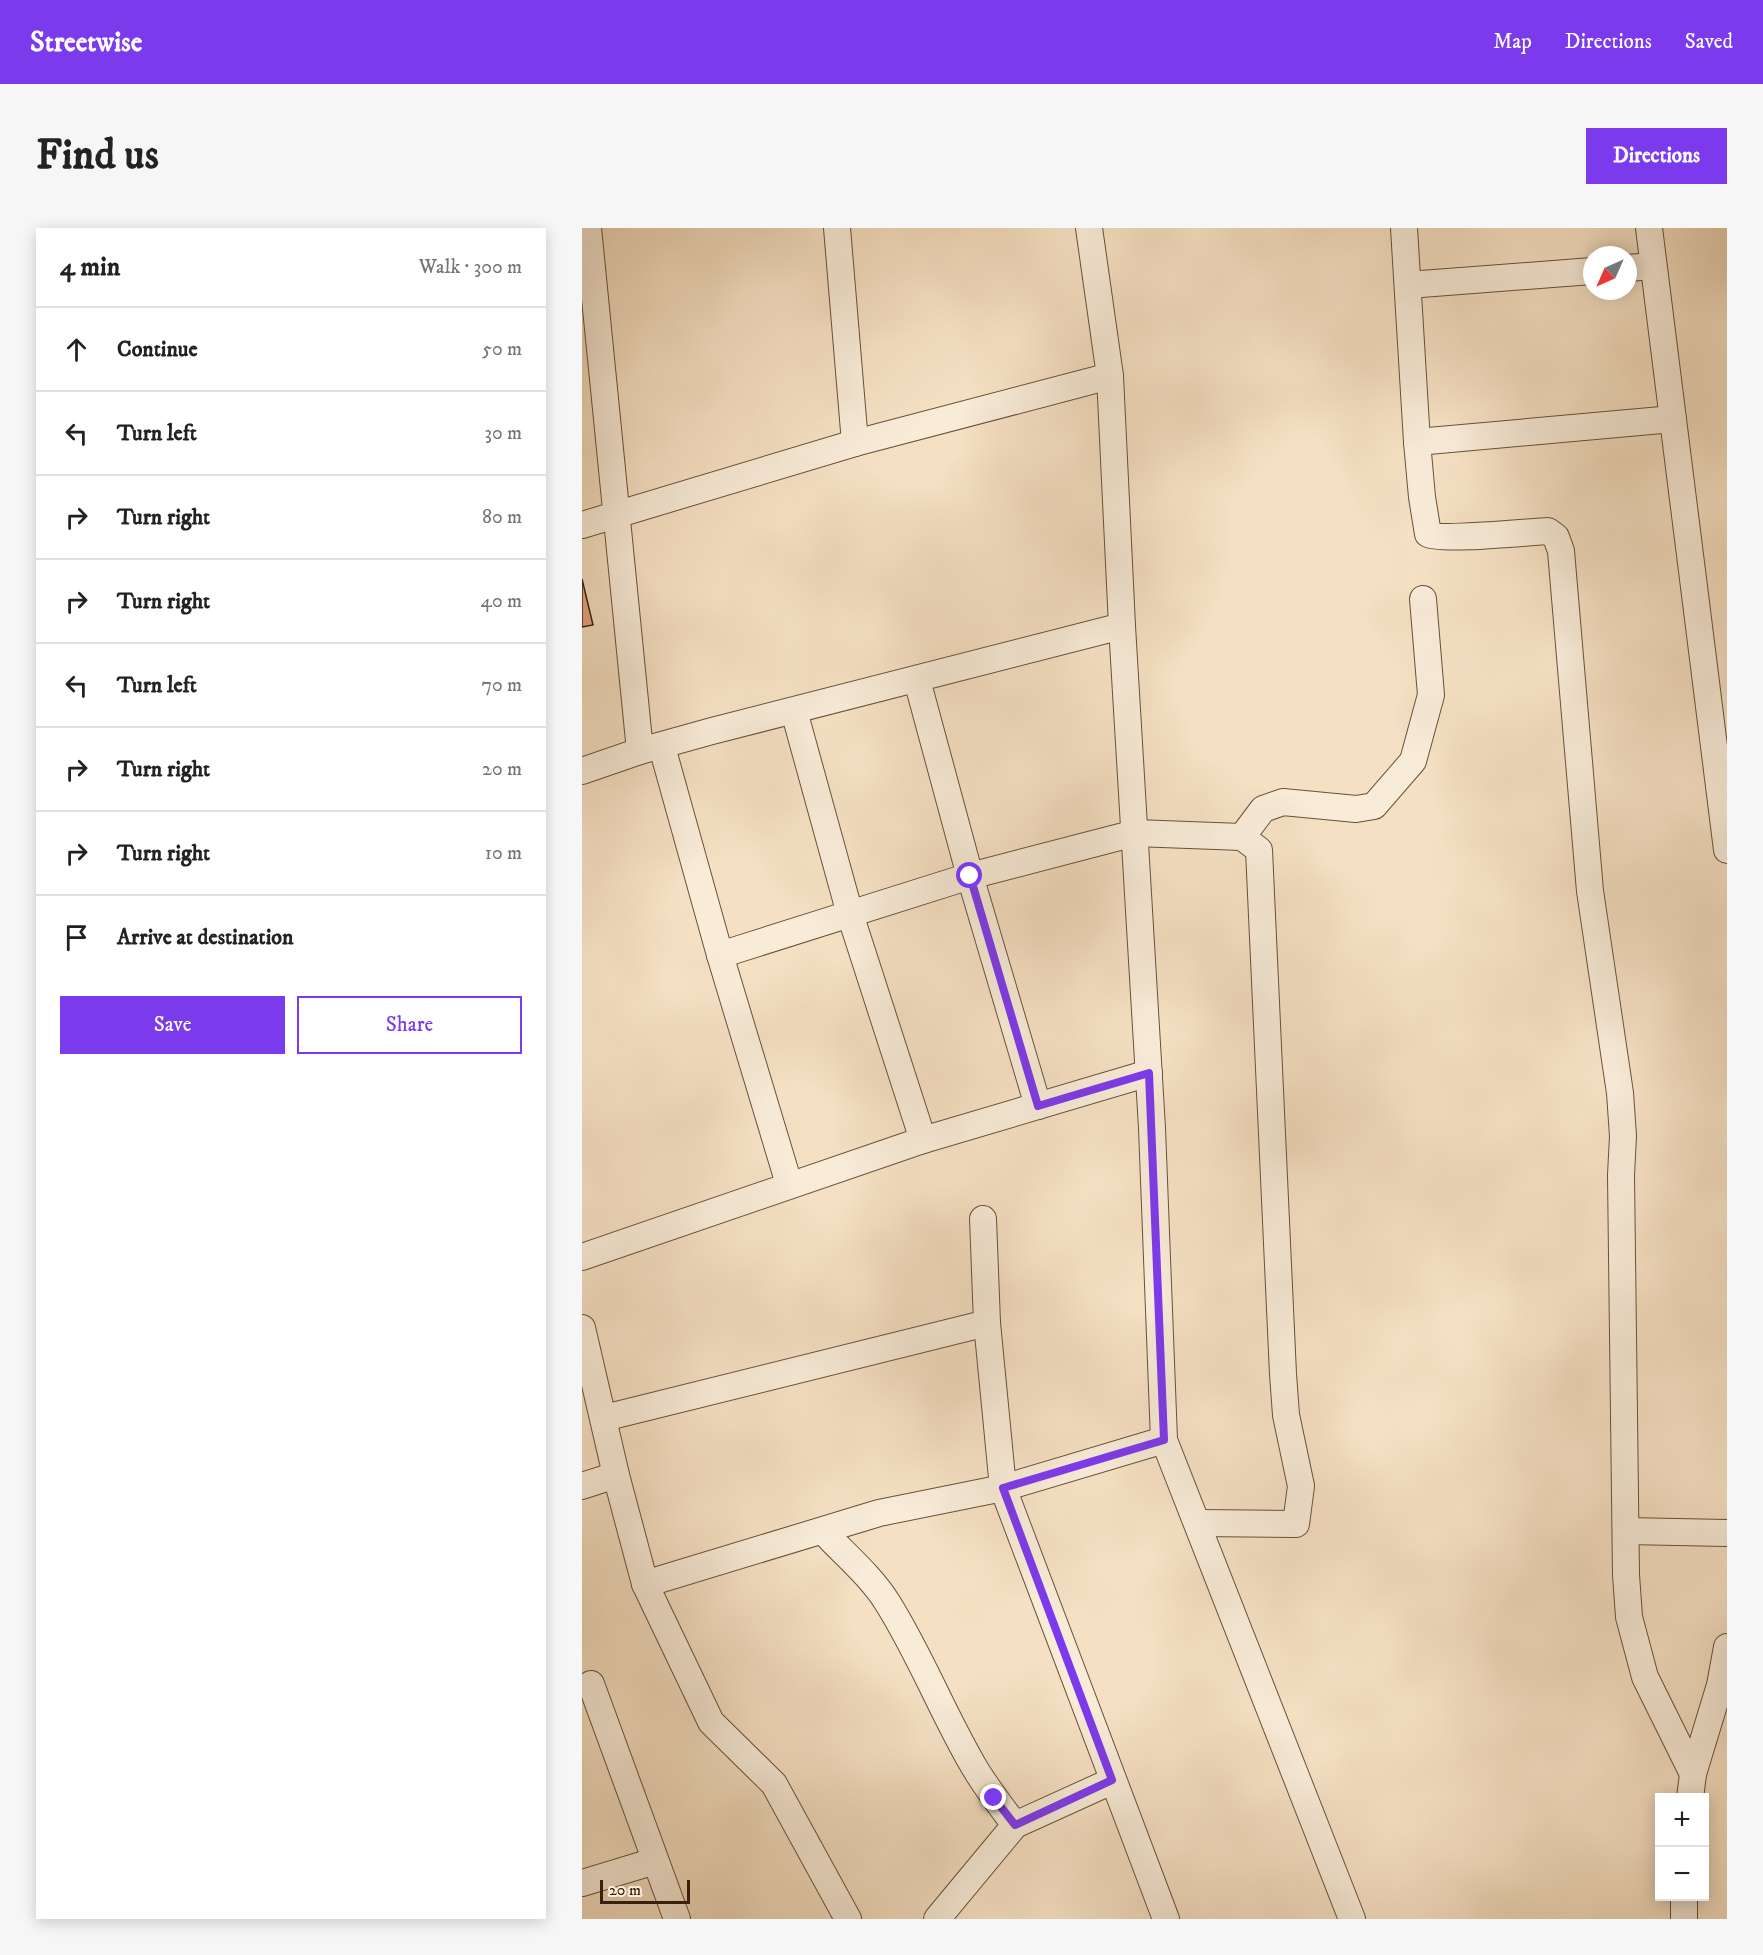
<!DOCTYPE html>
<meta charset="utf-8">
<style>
body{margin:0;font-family:"IM FELL DW Pica",serif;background:#f6f6f6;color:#222}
.controls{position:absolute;right:18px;bottom:18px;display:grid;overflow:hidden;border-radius:0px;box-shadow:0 3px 15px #0003}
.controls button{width:54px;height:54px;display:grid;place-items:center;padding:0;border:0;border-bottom:2px solid #e0e0e0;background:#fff;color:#222;font:30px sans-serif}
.compass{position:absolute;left:1001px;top:18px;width:54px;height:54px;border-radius:50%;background:#fff;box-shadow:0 3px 15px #0003;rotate:225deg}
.scale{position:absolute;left:18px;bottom:15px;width:90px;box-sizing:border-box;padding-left:6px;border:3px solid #39210c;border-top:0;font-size:16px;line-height:21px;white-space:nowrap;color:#39210c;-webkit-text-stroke:4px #f8ebd8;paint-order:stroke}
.stop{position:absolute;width:18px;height:18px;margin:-14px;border:4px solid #7c3aed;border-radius:50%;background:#fff}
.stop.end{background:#7c3aed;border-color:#fff;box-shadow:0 2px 6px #0008}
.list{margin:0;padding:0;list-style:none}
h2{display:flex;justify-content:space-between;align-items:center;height:78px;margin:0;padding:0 24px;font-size:26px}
h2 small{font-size:20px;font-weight:400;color:#767676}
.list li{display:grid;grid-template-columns:39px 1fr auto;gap:18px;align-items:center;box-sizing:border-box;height:84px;padding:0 24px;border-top:2px solid #e0e0e0}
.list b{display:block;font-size:22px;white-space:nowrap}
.list em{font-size:20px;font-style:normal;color:#767676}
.actions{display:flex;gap:12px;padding:18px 24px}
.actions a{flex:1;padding:14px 0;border:2px solid #7c3aed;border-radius:0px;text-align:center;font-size:21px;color:#7c3aed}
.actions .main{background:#7c3aed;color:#fff}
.icon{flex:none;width:33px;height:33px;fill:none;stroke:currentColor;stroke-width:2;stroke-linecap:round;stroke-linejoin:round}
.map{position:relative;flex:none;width:1145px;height:1691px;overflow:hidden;border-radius:0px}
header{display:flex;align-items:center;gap:36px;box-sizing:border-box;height:84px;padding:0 30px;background:#7c3aed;color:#fff}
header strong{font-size:28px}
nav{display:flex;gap:33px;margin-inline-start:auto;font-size:21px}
.intro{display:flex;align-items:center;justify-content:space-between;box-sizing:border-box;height:144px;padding:0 36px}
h1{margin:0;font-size:42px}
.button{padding:15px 27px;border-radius:0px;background:#7c3aed;color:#fff;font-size:21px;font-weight:700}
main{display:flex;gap:36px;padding:0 36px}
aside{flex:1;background:#fff;border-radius:0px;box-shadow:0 3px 15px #0003}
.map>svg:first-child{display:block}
.building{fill:#e3a48a;stroke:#39210c;stroke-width:1.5}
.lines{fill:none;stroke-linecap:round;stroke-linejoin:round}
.minor-casing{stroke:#68513a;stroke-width:28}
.minor{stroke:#f8ebd8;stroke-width:26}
.route{stroke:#7c3aed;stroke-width:8}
</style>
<header>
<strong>Streetwise</strong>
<nav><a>Map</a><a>Directions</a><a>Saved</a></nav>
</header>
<div class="intro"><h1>Find us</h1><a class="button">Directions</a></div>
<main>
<aside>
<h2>4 min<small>Walk · 300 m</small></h2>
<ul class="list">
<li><svg class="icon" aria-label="ahead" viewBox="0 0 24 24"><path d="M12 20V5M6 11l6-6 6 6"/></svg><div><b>Continue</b></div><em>50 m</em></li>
<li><svg class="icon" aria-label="left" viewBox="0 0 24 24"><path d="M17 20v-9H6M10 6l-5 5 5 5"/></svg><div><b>Turn left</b></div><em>30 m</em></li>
<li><svg class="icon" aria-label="right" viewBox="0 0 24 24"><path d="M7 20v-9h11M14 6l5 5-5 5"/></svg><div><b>Turn right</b></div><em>80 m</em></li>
<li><svg class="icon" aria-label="right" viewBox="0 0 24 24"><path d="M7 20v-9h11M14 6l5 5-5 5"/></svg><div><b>Turn right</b></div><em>40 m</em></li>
<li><svg class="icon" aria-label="left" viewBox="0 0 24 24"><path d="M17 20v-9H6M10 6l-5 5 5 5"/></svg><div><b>Turn left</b></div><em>70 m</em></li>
<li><svg class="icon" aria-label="right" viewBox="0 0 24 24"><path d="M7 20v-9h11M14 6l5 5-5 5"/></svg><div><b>Turn right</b></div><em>20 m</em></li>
<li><svg class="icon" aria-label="right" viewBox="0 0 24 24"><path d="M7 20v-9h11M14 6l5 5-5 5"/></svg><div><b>Turn right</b></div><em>10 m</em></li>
<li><svg class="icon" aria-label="arrive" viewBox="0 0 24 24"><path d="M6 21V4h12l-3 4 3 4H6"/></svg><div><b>Arrive at destination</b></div></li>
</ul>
<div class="actions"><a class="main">Save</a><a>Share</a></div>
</aside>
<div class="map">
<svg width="1145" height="1691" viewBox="0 0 1145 1691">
<rect width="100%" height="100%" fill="#f5e0c3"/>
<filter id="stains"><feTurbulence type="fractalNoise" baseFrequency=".00333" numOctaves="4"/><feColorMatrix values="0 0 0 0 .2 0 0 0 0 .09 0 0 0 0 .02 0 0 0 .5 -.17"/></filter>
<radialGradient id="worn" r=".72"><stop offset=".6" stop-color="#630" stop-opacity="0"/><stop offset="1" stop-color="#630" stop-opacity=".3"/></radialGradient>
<path class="building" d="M0 351 11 397 0 399Z"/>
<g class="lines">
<g class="minor-casing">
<g id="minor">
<path d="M6 0 58 523"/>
<path d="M255 0 273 215"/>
<path d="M507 0 528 148 540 398 570 900 582 1212 770 1691"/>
<path d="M822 0 835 214 840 269 846 306C858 313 946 304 966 303L974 309 979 323 1008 663 1038 865 1041 908 1039 947 1044 1347 1047 1389 1063 1449 1111 1546"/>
<path d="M1067 0 1145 622"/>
<path d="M1046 40 1071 38"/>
<path d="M826 57 1010 43"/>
<path d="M835 214 1091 191"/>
<path d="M0 297 273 215 528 148"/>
<path d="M335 452 388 648 456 878"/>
<path d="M212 483 268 686 341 912"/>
<path d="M80 519 138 727 207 956"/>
<path d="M0 543 58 523 130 503 540 398"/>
<path d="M660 609 681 581 701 574 774 581 792 578 831 533 849 467 841 371"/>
<path d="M138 727 388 648 553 605 660 609 677 622 701 1146 704 1187 719 1258 714 1296 616 1295"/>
<path d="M401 991 405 1095 421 1260 584 1691"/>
<path d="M0 1029 341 912 567 845"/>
<path d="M0 1100 34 1247 63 1356 129 1494 192 1556 266 1691"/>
<path d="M22 1190 405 1095"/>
<path d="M0 1258 34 1247"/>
<path d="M241 1303C262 1326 288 1347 305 1374 338 1426 360 1484 391 1537 403 1558 418 1577 433 1597"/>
<path d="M1044 1303 1145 1305"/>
<path d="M63 1356 297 1285 421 1260 582 1212"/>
<path d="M9 1456 95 1691"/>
<path d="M1108 1570 1111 1546 1138 1457 1145 1419"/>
<path d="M0 1655 73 1633"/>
<path d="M355 1691 433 1597 530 1553"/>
<path d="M1102 1691V1668"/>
</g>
</g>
<use href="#minor" class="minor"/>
</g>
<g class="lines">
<path class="route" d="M388 648 456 878 567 845 582 1212 421 1260 530 1552 433 1597 412 1570"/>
</g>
<rect width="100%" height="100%" filter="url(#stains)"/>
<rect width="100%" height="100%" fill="url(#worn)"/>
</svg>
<div class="controls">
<button>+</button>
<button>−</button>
</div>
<svg class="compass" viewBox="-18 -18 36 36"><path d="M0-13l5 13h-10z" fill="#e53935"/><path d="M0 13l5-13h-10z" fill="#767676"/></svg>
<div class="scale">20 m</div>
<div class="stop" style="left:388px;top:648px"></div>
<div class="stop end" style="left:412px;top:1570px"></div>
</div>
</main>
